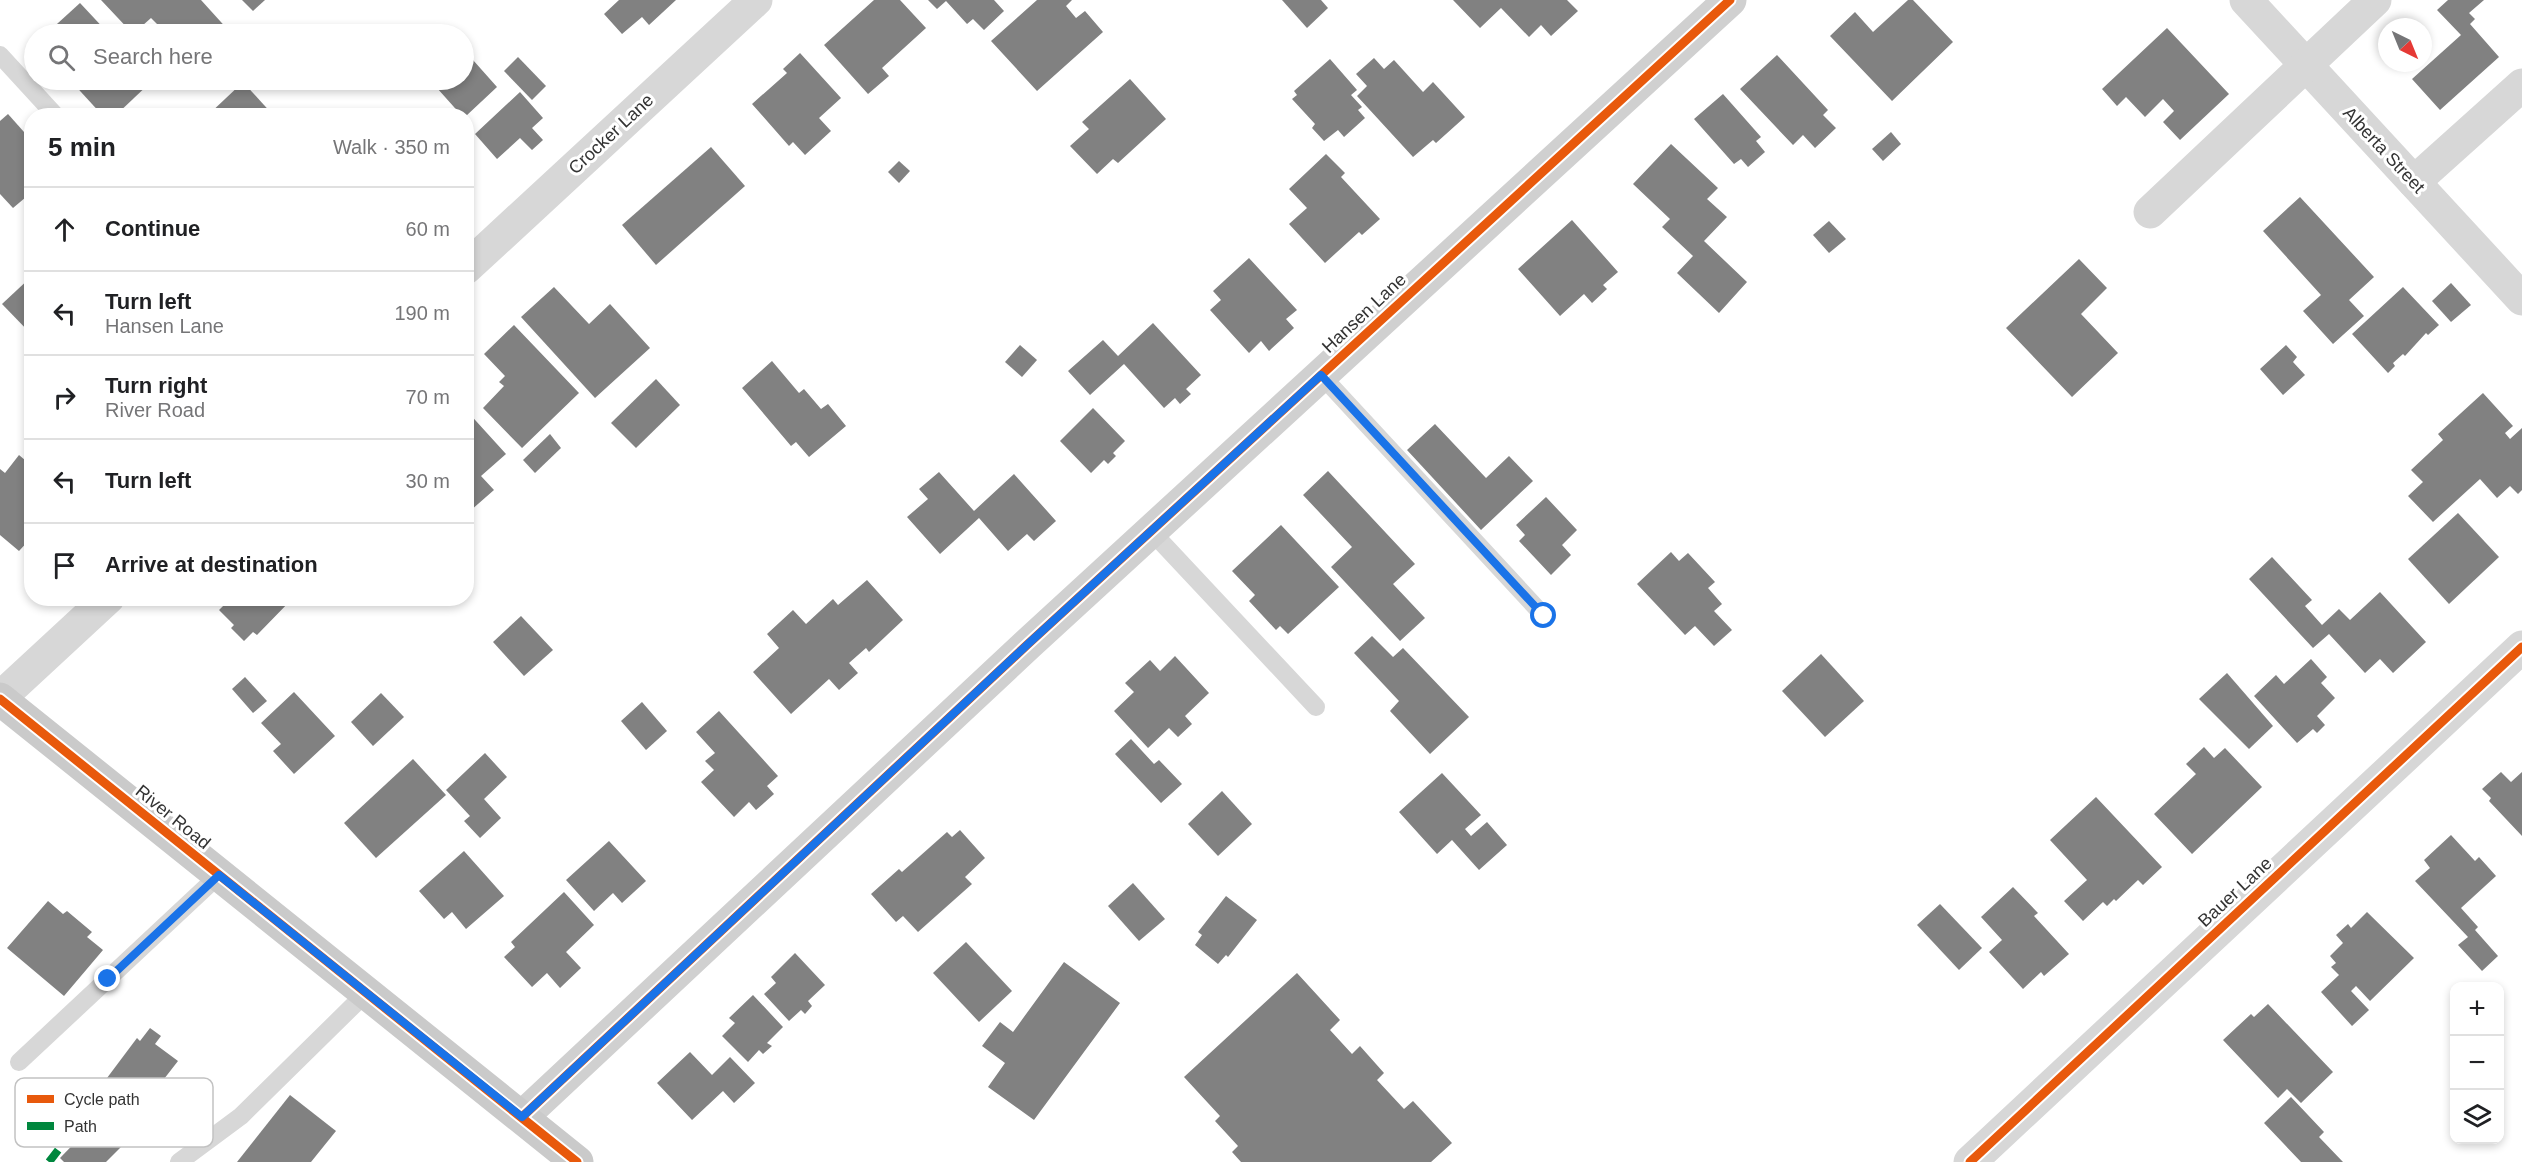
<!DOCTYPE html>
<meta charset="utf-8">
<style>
body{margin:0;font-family:Arial,sans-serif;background:#f2f2f2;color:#202124}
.controls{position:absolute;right:18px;bottom:18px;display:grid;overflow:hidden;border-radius:12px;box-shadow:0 3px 9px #0003}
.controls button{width:54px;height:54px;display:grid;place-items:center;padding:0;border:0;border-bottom:2px solid #e0e0e0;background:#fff;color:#202124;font:30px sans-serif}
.compass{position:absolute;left:2378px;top:18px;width:54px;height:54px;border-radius:50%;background:#fff;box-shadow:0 3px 9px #0003;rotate:137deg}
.stop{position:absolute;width:18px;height:18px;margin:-14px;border:4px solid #1a73e8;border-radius:50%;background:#fff}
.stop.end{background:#1a73e8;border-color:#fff;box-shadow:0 2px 6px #0008}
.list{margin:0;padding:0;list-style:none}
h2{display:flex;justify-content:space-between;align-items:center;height:78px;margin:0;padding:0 24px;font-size:26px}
h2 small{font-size:20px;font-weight:400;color:#757577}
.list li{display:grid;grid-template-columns:39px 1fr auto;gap:18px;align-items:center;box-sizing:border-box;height:84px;padding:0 24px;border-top:2px solid #e0e0e0}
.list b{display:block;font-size:22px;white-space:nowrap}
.list p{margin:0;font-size:20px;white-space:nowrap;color:#757577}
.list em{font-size:20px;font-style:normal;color:#757577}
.icon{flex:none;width:33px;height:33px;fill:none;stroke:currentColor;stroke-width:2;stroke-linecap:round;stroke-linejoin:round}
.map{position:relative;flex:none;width:2522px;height:1162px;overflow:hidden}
.search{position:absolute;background:#fff;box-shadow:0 3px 9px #0003;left:24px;top:24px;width:450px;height:66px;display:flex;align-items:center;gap:15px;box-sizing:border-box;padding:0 21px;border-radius:33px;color:#757577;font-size:22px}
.panel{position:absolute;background:#fff;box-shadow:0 3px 9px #0003;left:24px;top:108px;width:450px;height:498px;border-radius:24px}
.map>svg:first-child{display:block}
.building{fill:#818181}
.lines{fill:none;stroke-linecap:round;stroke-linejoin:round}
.lane{stroke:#d7d7d7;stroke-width:18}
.street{stroke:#d7d7d7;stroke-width:33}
.secondary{stroke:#d0d0d0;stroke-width:33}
.primary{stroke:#cacaca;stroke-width:33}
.quiet{stroke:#00873e;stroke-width:8;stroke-dasharray:15 8;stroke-linecap:butt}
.cycleway-casing{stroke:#fff;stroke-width:13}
.cycleway{stroke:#e8590c;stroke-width:9}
.route{stroke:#1a73e8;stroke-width:8}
.labels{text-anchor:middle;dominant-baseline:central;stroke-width:6;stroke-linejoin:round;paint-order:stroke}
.street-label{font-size:18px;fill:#333;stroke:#fff}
.key{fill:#fff;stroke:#c2c2c2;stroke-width:1.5}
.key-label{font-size:16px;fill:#333}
</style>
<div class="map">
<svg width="2522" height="1162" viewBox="0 0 2522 1162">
<rect width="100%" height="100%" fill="#fff"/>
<g class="building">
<path d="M101 0H201L230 32 227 34H208L206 32 203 34H167L151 18 133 34Z"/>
<path d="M242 0H265L253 11Z"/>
<path d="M619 0H676L649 25 642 17 622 34 604 14Z"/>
<path d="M874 0H900L926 28 882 68 889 76 868 94 824 45Z"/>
<path d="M928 0H994L1004 11 984 30 973 19 967 24 946 1 937 9Z"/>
<path d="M1037 0H1072L1066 6 1076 18 1085 11 1103 32 1037 91 991 41Z"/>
<path d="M1282 0H1321L1328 8 1307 28Z"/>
<path d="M1453 0H1567L1578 11 1551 36 1541 25 1529 37 1501 8 1480 28Z"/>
<path d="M1908 0H1913L1953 42 1892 101 1830 36 1855 12 1873 32Z"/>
<path d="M2448 0H2484L2469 13 2475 19 2470 24 2499 57 2440 110 2412 79 2461 35 2437 10Z"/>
<path d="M80 3 109 34H46Z"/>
<path d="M2167 28 2229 94 2180 140 2163 122 2174 111 2163 99 2145 117 2126 97 2117 106 2102 89Z"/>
<path d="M465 51 497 87 466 116H462L437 88 441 85 435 80H464Z"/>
<path d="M800 53 841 98 819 118 831 131 805 155 793 142 789 146 752 104 787 73 783 69Z"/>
<path d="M1777 55 1828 110 1823 115 1836 128 1815 148 1803 135 1793 145 1740 89Z"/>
<path d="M518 57 546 86 532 100 504 71Z"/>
<path d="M1374 58 1384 69 1394 60 1423 92 1433 82 1465 117 1436 143 1433 140 1413 157 1357 96 1367 86 1356 74Z"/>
<path d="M1330 59 1357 90 1351 95 1362 107 1358 110 1365 118 1344 137 1338 130 1324 141 1312 128 1315 124 1292 99 1297 95 1294 91Z"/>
<path d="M1130 79 1166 119 1118 163 1113 159 1097 174 1070 146 1089 129 1082 122Z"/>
<path d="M70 80H151L152 81 115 116H103Z"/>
<path d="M243 82 274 116H207Z"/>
<path d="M520 92 543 118 532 128 543 140 532 150 520 138 497 159 475 134Z"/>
<path d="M1723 94 1761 137 1756 141 1765 152 1748 167 1741 159 1734 164 1694 119Z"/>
<path d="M8 114 32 141V192L13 208 0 194V121Z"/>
<path d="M1891 132 1901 144 1883 161 1872 149Z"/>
<path d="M1671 144 1718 188 1707 199 1727 217 1704 241 1747 282 1719 313 1677 273 1693 256 1662 227 1670 219 1633 184Z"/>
<path d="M711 147 745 186 656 265 622 225Z"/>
<path d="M1326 154 1345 173 1341 177 1380 219 1362 235 1359 232 1325 263 1289 224 1307 208 1289 189Z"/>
<path d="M899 161 910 171 899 183 888 172Z"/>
<path d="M2300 197 2374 277 2349 300 2364 316 2333 344 2303 311 2321 295 2263 231Z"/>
<path d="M1572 220 1618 272 1603 285 1607 289 1592 303 1584 294 1560 316 1518 269Z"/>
<path d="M1829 221 1846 239 1829 253 1813 235Z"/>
<path d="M1249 258 1297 310 1286 319 1294 328 1269 351 1261 341 1249 353 1210 310 1221 300 1213 291Z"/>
<path d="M2079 259 2107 288 2081 314 2118 353 2072 397 2006 328Z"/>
<path d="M32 276V335L2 304Z"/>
<path d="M2451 283 2471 305 2451 322 2432 301Z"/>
<path d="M554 287 589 324 610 304 650 348 595 398 521 317Z"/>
<path d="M2403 287 2439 325 2428 335 2426 333 2405 356 2403 354 2393 363 2395 366 2388 373 2352 334Z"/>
<path d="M1153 323 1201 375 1186 389 1191 394 1180 404 1175 398 1164 408 1124 364 1090 395 1068 371 1103 340 1118 356Z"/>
<path d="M514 325 579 393 522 448 483 408 504 386 499 382 505 376 484 354Z"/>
<path d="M1020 345 1037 360 1022 377 1005 362Z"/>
<path d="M2286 345 2297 357 2293 362 2305 375 2283 395 2260 369Z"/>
<path d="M772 361 799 393 804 389 821 409 828 404 846 426 809 457 796 442 791 446 742 388Z"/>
<path d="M656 379 680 405 636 448 611 423Z"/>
<path d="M2483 393 2513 426 2505 433 2510 439 2522 428V490L2518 494 2510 486 2497 498 2480 479 2433 522 2408 496 2423 482 2411 470 2443 440 2438 434Z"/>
<path d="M1093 408 1125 441 1113 453 1116 456 1108 464 1104 460 1091 473 1060 441Z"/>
<path d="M466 410 506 454 481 476 494 490 470 511 466 507Z"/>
<path d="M1435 424 1486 478 1509 456 1533 481 1481 530 1407 450Z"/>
<path d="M550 434 561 448 535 473 523 460Z"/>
<path d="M19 455 32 466V537L19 551 0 535V469L5 473Z"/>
<path d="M1328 471 1415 564 1393 584 1425 618 1400 641 1331 567 1352 547 1303 495Z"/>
<path d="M939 472 974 511 1014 474 1056 521 1034 541 1027 534 1008 551 979 518 940 554 907 517 928 499 919 489Z"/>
<path d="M1546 497 1577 530 1562 545 1571 555 1551 575 1519 541 1525 535 1516 525Z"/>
<path d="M2458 513 2499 557 2449 604 2408 559Z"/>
<path d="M1281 525 1339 587 1288 634 1280 626 1276 630 1249 601 1255 595 1232 571Z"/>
<path d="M1671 552 1679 561 1688 553 1715 582 1708 588 1722 604 1714 611 1732 630 1714 646 1695 626 1685 635 1637 584Z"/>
<path d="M2272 557 2312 600 2305 606 2322 625 2339 609 2350 620 2380 592 2426 642 2393 673 2380 659 2365 673 2329 634 2313 648 2249 579Z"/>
<path d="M867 580 903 620 869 652 866 648 849 663 858 673 839 690 829 679 791 714 753 672 779 648 767 634 793 610 806 624 833 599 838 605Z"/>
<path d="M225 598H293L257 635 253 632 244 641 231 628 234 625 219 610 228 601Z"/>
<path d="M521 616 553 650 524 676 493 642Z"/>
<path d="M1372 636 1393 657 1403 648 1469 717 1430 754 1390 711 1399 701 1354 653Z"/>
<path d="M1821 654 1864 701 1825 737 1782 691Z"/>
<path d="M1175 656 1209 693 1185 716 1192 724 1178 737 1169 728 1148 748 1114 711 1134 692 1125 683 1150 660 1160 671Z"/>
<path d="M2311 659 2327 677 2321 683 2335 698 2317 716 2325 725 2317 733 2313 729 2297 743 2254 696 2276 675 2284 684Z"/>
<path d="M2227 673 2273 726 2249 749 2199 699Z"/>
<path d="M245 677 267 701 253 713 232 689Z"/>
<path d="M294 692 335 736 294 774 273 751 281 744 261 723Z"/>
<path d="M381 693 404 717 373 746 351 722Z"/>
<path d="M642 702 667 731 646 750 621 721Z"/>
<path d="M719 711 778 776 767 786 774 794 756 810 749 802 734 817 701 782 714 770 705 761 715 753 696 732Z"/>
<path d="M1131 739 1154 764 1159 760 1182 784 1161 803 1115 754Z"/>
<path d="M2204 747 2214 758 2225 748 2262 787 2192 854 2154 814 2196 774 2186 764Z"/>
<path d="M485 753 507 777 484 799 501 818 480 838 464 821 470 816 446 790Z"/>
<path d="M413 759 446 795 376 858 344 823Z"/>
<path d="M2501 772 2511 782 2522 772V836L2489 801 2491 798 2482 789Z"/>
<path d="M1442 773 1481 815 1465 829 1471 836 1487 822 1507 845 1479 870 1452 840 1437 854 1399 812Z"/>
<path d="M1222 791 1252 824 1218 856 1188 824Z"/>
<path d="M2096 797 2162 867 2143 885 2138 880 2116 901 2114 899 2107 906 2103 902 2083 921 2064 901 2087 880 2050 840Z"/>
<path d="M960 830 985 858 965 877 972 884 918 932 903 916 896 922 871 894 899 869 902 872 947 832 952 837Z"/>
<path d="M2451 835 2475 861 2479 857 2496 876 2461 908 2478 927 2475 930 2498 956 2482 971 2458 945 2468 937 2415 881 2430 868 2424 860Z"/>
<path d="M609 841 646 881 622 903 613 893 594 911 566 880Z"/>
<path d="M464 851 504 896 466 929 452 912 444 919 419 891Z"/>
<path d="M1133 883 1165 919 1139 941 1108 906Z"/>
<path d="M2013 887 2038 913 2034 916 2069 954 2044 976 2041 972 2023 989 1989 952 2002 940 1981 917Z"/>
<path d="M564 892 594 925 566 952 581 968 560 988 547 973 532 987 504 957 515 947 511 942Z"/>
<path d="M1226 896 1257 920 1228 957 1226 955 1218 964 1195 945 1202 935 1198 932Z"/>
<path d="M48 901 63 914 67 911 92 932 87 937 103 950 64 996 7 948Z"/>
<path d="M1940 904 1982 948 1959 970 1917 925Z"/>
<path d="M2367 912 2414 958 2370 1001 2356 986 2351 991 2369 1010 2352 1026 2321 992 2339 975 2331 967 2336 963 2330 956 2343 943 2336 935 2348 924 2351 928Z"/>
<path d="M966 942 1012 991 979 1022 933 973Z"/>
<path d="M795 953 825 985 808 1001 812 1006 805 1014 801 1010 789 1021 764 994 776 983 771 977Z"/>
<path d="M1064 962 1120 1003 1034 1120 988 1087 1005 1063 982 1046 1000 1022 1013 1032Z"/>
<path d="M1297 973 1340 1020 1330 1030 1352 1054 1360 1046 1384 1073 1377 1080 1404 1109 1413 1101 1452 1143 1431 1162H1241L1232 1152 1238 1146 1215 1121 1220 1116 1184 1077Z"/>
<path d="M753 995 783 1027 767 1043 772 1046 763 1054 759 1050 748 1062 722 1036 735 1023 729 1018Z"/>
<path d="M2268 1004 2333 1072 2301 1103 2287 1089 2278 1098 2223 1040 2251 1014 2254 1017Z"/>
<path d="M150 1028 161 1036 155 1044 178 1061 164 1079 183 1093 162 1121 139 1103 127 1119 96 1096 109 1079 107 1078 137 1038 140 1041Z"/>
<path d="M690 1052 712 1075 730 1057 755 1083 734 1103 723 1091 692 1120 657 1083Z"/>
<path d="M290 1095 336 1131 311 1162H237Z"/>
<path d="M2291 1097 2324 1132 2319 1137 2343 1162H2301L2264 1123Z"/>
<path d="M97 1120 123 1145 106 1162H64L60 1158Z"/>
</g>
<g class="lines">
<g class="lane">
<path d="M0 55 56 116"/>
<path d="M1321 375 1544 616"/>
<path d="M1151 531 1316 707"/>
<path d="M19 1062 219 875"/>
<path d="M179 1162 241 1116 366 993"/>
</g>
<g class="street">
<path d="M2246 0 2522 299"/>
<path d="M2414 182 2522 85"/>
<path d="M2150 212 2375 0"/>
<path d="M466 268 756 0"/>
<path d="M0 698 108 598"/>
<path d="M1970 1162 2522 647"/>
</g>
<path class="secondary" d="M522 1117 1028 644 1730 0"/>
<path class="primary" d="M0 699 577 1162"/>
<path class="quiet" d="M49 1162 72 1132V1124"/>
<g class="cycleway-casing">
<g id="cycleway">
<path d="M0 699 577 1162"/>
<path d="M522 1117 1028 644 1730 0"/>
<path d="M1970 1162 2522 647"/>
</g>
</g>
<use href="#cycleway" class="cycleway"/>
</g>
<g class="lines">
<path class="route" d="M108 979 219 875 522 1117 1028 644 1321 375 1544 616"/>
</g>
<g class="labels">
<g class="street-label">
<text transform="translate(611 134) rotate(-43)">Crocker Lane</text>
<text transform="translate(2384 150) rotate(47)">Alberta Street</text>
<text transform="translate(1364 313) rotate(-43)">Hansen Lane</text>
<text transform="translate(173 817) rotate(39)">River Road</text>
<text transform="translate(2235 892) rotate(-43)">Bauer Lane</text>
</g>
</g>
<rect x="15" y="1078" width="198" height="69" rx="9" class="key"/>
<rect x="27" y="1095" width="27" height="8" fill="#e8590c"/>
<rect x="27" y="1122" width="27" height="8" fill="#00873e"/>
<g class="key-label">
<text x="64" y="1105">Cycle path</text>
<text x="64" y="1132">Path</text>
</g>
</svg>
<div class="controls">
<button>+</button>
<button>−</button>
<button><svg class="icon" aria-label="layers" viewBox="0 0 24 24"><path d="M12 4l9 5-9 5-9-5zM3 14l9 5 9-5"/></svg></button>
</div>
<svg class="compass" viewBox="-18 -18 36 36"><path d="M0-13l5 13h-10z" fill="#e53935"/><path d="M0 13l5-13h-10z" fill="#757577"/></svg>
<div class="stop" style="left:1544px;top:616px"></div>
<div class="stop end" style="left:108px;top:979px"></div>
<div class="search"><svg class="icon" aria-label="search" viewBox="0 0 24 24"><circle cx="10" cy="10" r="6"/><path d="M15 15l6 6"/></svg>Search here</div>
<section class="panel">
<h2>5 min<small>Walk · 350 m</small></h2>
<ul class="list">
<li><svg class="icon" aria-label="ahead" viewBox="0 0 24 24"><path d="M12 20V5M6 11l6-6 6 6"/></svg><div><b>Continue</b></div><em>60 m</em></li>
<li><svg class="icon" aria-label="left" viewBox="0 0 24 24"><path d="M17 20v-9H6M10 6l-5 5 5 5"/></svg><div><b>Turn left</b><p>Hansen Lane</p></div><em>190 m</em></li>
<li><svg class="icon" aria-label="right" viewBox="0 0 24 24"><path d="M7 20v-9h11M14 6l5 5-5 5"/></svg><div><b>Turn right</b><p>River Road</p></div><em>70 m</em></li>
<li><svg class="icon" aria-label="left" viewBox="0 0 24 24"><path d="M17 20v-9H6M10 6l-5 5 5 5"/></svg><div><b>Turn left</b></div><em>30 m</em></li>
<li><svg class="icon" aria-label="arrive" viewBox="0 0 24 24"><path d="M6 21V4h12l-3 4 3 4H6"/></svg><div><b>Arrive at destination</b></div></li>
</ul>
</section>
</div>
